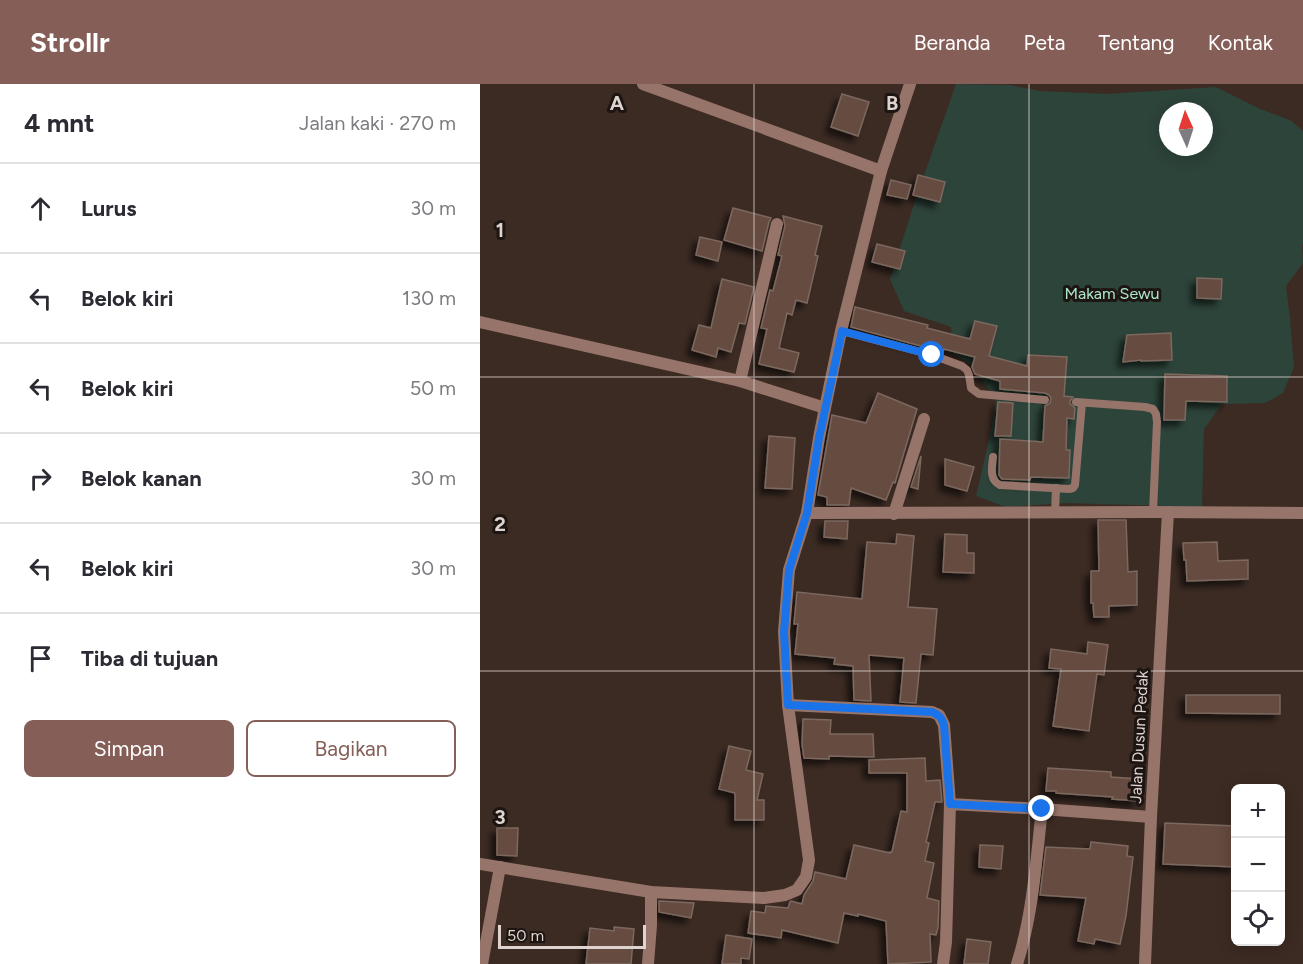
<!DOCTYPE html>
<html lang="id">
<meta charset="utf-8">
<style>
body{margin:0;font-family:Figtree,sans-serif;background:#f2f2f3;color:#2b2b33}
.controls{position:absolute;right:18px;bottom:18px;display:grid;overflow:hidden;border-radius:9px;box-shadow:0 3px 15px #0003}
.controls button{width:54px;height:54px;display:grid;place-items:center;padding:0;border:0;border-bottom:2px solid #e1e1e2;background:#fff;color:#2b2b33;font:30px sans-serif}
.compass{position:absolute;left:679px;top:18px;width:54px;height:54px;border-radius:50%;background:#fff;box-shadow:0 3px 15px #0003;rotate:357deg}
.scale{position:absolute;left:18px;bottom:15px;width:148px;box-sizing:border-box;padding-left:6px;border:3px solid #ded3ce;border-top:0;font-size:16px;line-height:21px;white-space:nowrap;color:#ded3ce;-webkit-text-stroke:4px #1d1512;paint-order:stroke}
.stop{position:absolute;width:18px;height:18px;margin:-14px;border:4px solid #1a73e8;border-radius:50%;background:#fff}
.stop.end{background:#1a73e8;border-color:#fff;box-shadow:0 2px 6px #0008}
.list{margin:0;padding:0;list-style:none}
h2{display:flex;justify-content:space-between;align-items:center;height:78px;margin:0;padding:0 24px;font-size:26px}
h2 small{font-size:20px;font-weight:400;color:#7c7c81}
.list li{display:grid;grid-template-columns:39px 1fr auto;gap:18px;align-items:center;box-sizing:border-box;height:90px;padding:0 24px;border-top:2px solid #e1e1e2}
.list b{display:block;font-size:22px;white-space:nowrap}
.list em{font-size:20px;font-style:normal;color:#7c7c81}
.actions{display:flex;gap:12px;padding:18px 24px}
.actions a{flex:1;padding:14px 0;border:2px solid #855f57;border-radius:9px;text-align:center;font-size:21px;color:#855f57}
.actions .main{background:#855f57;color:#fff}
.icon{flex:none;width:33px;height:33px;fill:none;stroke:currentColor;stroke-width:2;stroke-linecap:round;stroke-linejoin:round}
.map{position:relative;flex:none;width:823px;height:880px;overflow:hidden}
header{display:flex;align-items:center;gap:36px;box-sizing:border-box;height:84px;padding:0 30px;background:#855f57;color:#fff}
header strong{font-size:28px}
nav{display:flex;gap:33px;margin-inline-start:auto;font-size:21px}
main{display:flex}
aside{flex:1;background:#fff}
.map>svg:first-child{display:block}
.green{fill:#2d443a;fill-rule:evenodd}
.building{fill:#654b3f;stroke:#7b685f;stroke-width:1.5;filter:url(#shadow)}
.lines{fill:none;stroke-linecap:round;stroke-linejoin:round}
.lane{stroke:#96746a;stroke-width:8}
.street{stroke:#96746a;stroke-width:12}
.route{stroke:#1a73e8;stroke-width:8}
.grid{fill:none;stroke:#ded3ce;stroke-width:1.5;stroke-opacity:0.55}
.labels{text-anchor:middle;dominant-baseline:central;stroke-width:6;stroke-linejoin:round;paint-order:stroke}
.park-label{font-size:16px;fill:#ace7cc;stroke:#1d1512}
.street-label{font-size:16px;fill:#ded3ce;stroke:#1d1512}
.grid-label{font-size:20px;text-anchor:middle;font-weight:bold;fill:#ded3ce;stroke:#1d1512;stroke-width:6;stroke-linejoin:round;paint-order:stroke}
</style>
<header>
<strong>Strollr</strong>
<nav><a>Beranda</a><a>Peta</a><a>Tentang</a><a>Kontak</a></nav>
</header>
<main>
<aside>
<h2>4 mnt<small>Jalan kaki · 270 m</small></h2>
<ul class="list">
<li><svg class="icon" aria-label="ahead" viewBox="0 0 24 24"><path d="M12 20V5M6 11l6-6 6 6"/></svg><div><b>Lurus</b></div><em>30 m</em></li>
<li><svg class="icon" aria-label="left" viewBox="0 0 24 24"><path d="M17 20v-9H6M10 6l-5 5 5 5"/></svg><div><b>Belok kiri</b></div><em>130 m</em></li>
<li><svg class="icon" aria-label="left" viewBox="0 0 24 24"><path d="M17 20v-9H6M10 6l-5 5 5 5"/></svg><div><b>Belok kiri</b></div><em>50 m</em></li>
<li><svg class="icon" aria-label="right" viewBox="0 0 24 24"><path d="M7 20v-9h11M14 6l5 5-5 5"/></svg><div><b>Belok kanan</b></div><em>30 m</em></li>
<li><svg class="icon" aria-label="left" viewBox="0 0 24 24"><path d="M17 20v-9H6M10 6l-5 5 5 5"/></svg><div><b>Belok kiri</b></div><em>30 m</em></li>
<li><svg class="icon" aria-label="arrive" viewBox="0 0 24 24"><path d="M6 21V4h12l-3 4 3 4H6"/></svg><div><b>Tiba di tujuan</b></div></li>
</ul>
<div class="actions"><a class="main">Simpan</a><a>Bagikan</a></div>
</aside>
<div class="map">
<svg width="823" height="880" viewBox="0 0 823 880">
<defs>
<filter id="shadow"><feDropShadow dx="-5.5" dy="5.5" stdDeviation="3" flood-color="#0009"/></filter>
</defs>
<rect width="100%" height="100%" fill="#3c2b23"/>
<path class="green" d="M476 0 529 1 560 7 627 10 736 3 780 25 810 36 823 47V160L822 161 823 179 806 202 810 235 814 283 803 309 785 319 742 320 724 345 722 423 587 419 526 423 496 412 511 347 516 315 490 280 473 270 471 243 424 227 410 195 435 117ZM688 27H724V63H688Z"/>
<g class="building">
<path d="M362 10 389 18 378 52 351 43Z"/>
<path d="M438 91 465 98 460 118 433 111Z"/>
<path d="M411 96 431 101 427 115 407 111Z"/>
<path d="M253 124 291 134 289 138 282 167 244 156Z"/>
<path d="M303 132 342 142 335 171 338 172 327 219 316 216 312 231 307 229 299 264 319 269 314 288 279 280 287 245 281 244 290 206 293 207 302 172 298 171 305 142Z"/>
<path d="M220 153 242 158 238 177 216 171Z"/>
<path d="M397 160 425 167 420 185 392 178Z"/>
<path d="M717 194 742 195 741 215 717 214Z"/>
<path d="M242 195 274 203 265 240 259 239 251 268 238 264 236 273 212 266 219 241 231 244Z"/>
<path d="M375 223 448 241 447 244 490 255 495 237 517 242 509 272 547 282 548 271 587 273 584 312 593 313 590 317V320L595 324 594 335 587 334 586 366H590L589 394 551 393 550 396 522 395 519 391 520 355 563 358 565 322 570 319 571 314 569 311 565 309 520 305V297L495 290 492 283 495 273 464 265 463 268 371 243Z"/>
<path d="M691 249 692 276 661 277V276L643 278 647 251Z"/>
<path d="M685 290 747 292V318L706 317 705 336H684Z"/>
<path d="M398 309 437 325 415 399 413 398 406 416 371 404 369 421H347V413L338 411 352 331 386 339Z"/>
<path d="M518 318 533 319 531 352H515Z"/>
<path d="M289 352 315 354 312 405 285 404Z"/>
<path d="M441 372 438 405 431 403Z"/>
<path d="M465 375 494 383 487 407 465 401Z"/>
<path d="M618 436H646L648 488 657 487V521L629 522V533H614L613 519H611V487H619Z"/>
<path d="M345 437H368L367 455 344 453Z"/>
<path d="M417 450 434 452 428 523 457 525 453 571 441 570 436 619 420 618 424 574 389 571 391 617 374 616 373 582 354 580 355 574 315 570 318 540H314L317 508 382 515 387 458 416 460Z"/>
<path d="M465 450 487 451V469H494V489L463 488Z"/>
<path d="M737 458 738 477 768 476V495L707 497 706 476H704L703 459Z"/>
<path d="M608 558 628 561 624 591 617 590 609 647 573 642 581 585 569 584 571 565 607 570Z"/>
<path d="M706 611H800V630L706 629Z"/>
<path d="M323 635 351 636 350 650H393L394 673 349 672V675L324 674 322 660Z"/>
<path d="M249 662 271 667 266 686 283 690 277 716H284V736H255V709L239 705Z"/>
<path d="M445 674 446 697 460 696 462 718H455L446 758 449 759 445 777 454 779 447 814 459 817 458 844 456 851 450 850 451 878 408 880 406 837 378 830V832L364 829 358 859 302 846 301 854 268 849 271 827 285 829 286 822 308 824 310 818 311 817 322 820 324 811 333 797 335 788 366 795 374 761 410 769V768H412L421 727 427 728V689H389V676Z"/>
<path d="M568 684 631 688V693L660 695 658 717 632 715 633 713 576 709V707H566Z"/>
<path d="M685 739 756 742V783L683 780Z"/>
<path d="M17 744H38L37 772 17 771Z"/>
<path d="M611 758 648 762 647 772 653 773 646 832 640 860 615 855 614 860 598 857 606 814 560 811 566 763 610 765Z"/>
<path d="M500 761 523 762 521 785 499 783Z"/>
<path d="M179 817 214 819 211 834 179 828Z"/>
<path d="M134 843 154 845 151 880H106L110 844 134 847Z"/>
<path d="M246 851 272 855 269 875 261 874V880H242Z"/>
<path d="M487 855 511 858 508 880H484Z"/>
</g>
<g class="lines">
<g class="lane">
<path d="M361 247 452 271 482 282 487 286 489 291 491 304 499 310 565 316"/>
<path d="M596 318 665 323 673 325 676 330 677 338 673 428"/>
<path d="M513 373C512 383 509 396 520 401L589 405 593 404 595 401 602 319"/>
<path d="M575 429 576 404"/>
</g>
<g class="street">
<path d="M163 0 401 87"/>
<path d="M0 238 260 297 345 324 339 354 327 429 309 486 304 548 308 621 329 776 326 793 317 806 305 811 284 814 171 808 0 780"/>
<path d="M260 297 297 140"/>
<path d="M345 324 361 247 401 87 430 0"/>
<path d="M327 429 673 428 823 429"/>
<path d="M414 430 444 335"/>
<path d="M308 621 452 628 459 631 464 641 470 720 562 725"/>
<path d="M2 880 20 783"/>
<path d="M168 880 171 841V808"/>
<path d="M463 880 466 858 470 720"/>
<path d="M537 880C553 830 556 777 562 725L671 733"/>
<path d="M665 880 671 733 688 428"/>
</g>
</g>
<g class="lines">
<path class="route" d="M452 271 362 247 339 354 327 429 309 486 304 548 308 621 452 628C459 631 462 634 464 641L470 720 562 725"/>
</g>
<path class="grid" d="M274 0V880M549 0V880M0 293H823M0 587H823"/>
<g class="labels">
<g class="park-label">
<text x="632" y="209">Makam Sewu</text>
</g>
<g class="street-label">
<text transform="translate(659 653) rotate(-87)">Jalan Dusun Pedak</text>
</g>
</g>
<g class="grid-label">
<text x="137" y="26">A</text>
<text x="412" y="26">B</text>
<text x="20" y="153">1</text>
<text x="20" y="447">2</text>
<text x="20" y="740">3</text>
</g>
</svg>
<div class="controls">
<button>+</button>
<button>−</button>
<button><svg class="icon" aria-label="locate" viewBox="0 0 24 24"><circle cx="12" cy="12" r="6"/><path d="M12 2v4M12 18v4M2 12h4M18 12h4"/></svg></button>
</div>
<svg class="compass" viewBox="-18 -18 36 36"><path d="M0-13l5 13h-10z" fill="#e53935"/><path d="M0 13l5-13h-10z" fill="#7c7c81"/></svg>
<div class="scale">50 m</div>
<div class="stop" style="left:452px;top:271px"></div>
<div class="stop end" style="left:562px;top:725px"></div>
</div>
</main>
